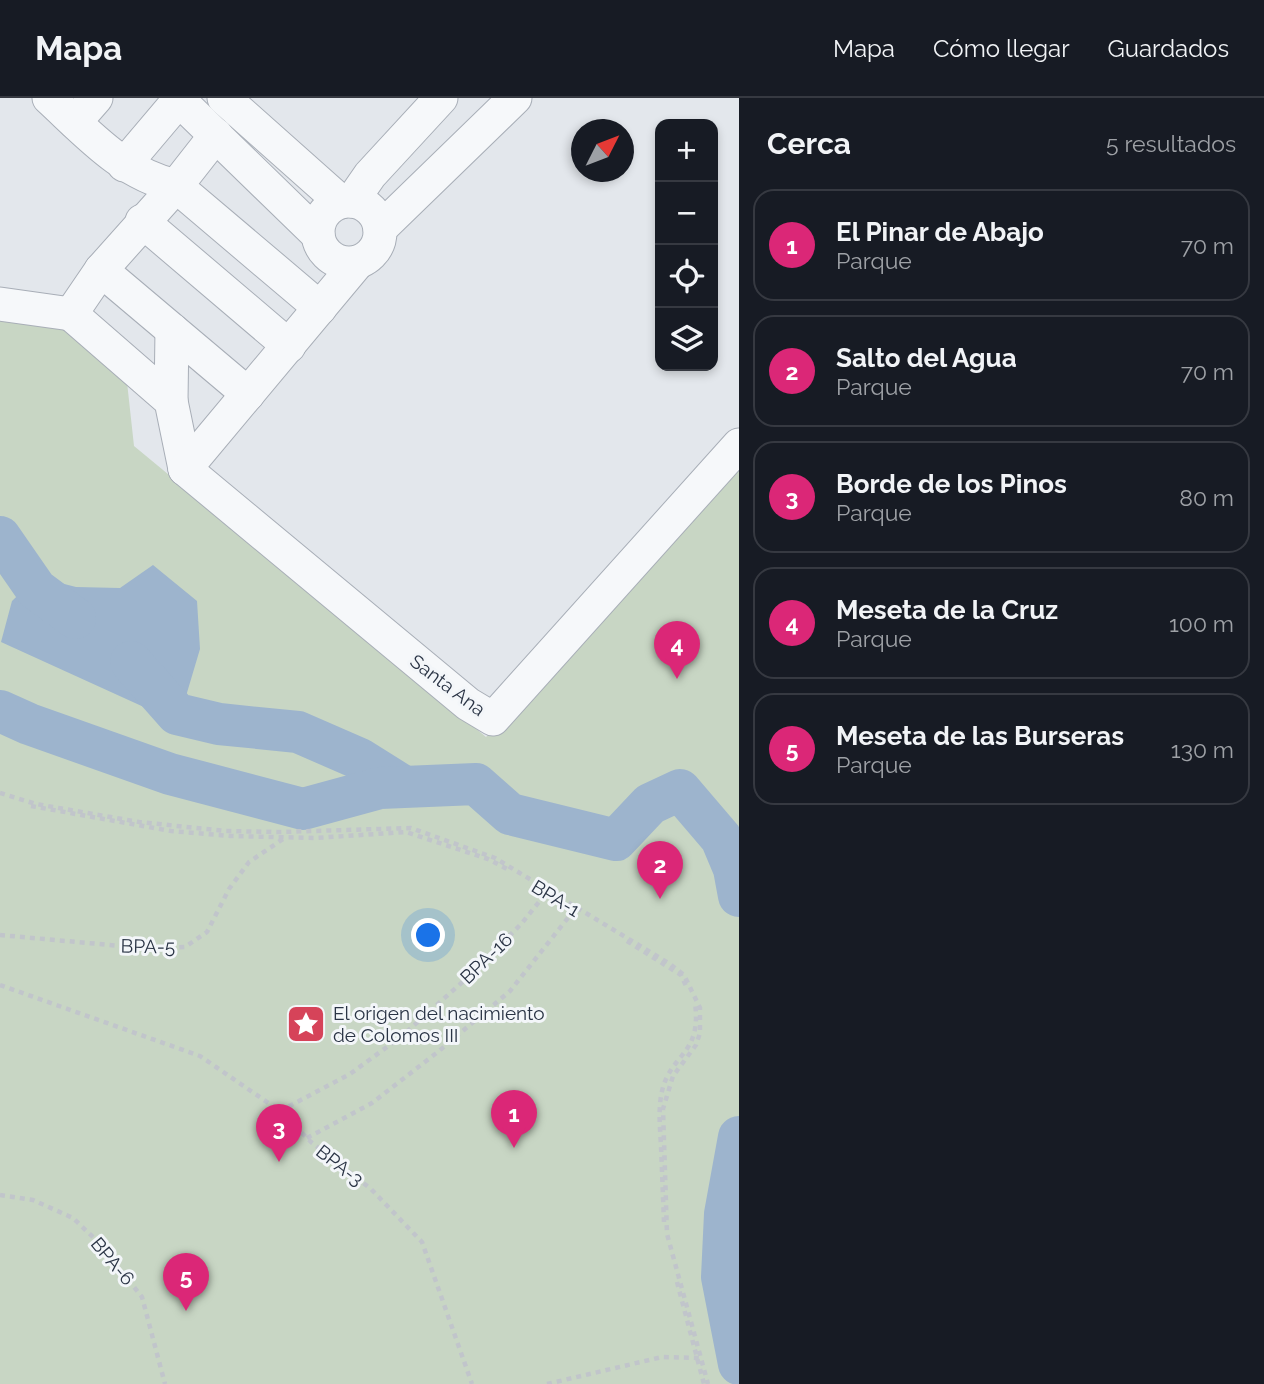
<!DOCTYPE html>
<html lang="es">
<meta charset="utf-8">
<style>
body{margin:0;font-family:Raleway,sans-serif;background:#20242c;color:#f1f3f6}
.controls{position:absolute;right:21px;top:21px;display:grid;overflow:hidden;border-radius:14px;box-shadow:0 4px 10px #0003}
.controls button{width:63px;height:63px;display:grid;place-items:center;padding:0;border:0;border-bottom:2px solid #363941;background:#171b24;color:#f1f3f6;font:35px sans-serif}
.compass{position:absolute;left:571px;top:21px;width:63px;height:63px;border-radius:50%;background:#171b24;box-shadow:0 4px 10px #0003;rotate:48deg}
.you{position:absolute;left:429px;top:838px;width:24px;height:24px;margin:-18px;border:5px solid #fff;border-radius:50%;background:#1a73e8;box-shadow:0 0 0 10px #1a73e833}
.badge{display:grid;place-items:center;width:46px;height:46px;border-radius:50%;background:#db2777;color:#fff;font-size:23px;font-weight:700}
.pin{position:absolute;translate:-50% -58px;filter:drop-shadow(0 2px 4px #0008)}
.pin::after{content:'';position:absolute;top:37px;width:24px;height:21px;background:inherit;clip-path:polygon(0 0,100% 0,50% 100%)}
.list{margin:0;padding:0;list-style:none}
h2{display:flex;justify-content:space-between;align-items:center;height:91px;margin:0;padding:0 28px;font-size:30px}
h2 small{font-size:23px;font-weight:400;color:#9ea1a6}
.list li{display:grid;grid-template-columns:46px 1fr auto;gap:21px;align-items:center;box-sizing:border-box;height:112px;margin:0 14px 14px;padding:0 14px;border:2px solid #363941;border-radius:21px}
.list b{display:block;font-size:26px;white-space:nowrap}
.list p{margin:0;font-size:23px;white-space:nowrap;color:#9ea1a6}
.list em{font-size:23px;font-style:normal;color:#9ea1a6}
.icon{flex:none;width:38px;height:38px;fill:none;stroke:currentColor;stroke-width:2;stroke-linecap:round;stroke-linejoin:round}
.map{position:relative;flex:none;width:739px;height:1286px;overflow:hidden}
header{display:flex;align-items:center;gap:42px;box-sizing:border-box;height:98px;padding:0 35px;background:#171b24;border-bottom:2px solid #363941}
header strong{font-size:33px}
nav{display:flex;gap:38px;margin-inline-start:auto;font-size:24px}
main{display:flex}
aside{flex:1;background:#171b24}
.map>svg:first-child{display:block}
.green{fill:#c8d6c4}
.water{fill:#9db4cd}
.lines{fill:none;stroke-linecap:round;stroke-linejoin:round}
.stream{stroke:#9db4cd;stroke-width:7}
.river{stroke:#9db4cd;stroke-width:42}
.minor-casing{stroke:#a8aeb7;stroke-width:35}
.path{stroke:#c1c5cb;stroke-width:4.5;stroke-dasharray:5 5;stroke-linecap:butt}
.minor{stroke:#f6f8fa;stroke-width:33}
.labels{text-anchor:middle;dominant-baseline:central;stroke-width:6;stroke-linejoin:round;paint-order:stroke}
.street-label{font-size:19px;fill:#2a3445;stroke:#f3f6f9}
.poi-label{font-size:19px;fill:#2a3445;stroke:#f3f6f9;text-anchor:start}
</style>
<header>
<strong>Mapa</strong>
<nav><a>Mapa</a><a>Cómo llegar</a><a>Guardados</a></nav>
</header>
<main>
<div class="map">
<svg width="739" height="1286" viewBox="0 0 739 1286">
<rect width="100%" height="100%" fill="#e3e7ec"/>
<path class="green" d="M0 212 70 224 126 275 134 348 486 639 739 367V1286H0Z"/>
<path class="water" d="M153 467 197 503 200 551 186 598 157 615 1 544 12 503 37 479 76 489 120 490Z"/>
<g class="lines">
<path class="stream" d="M737 788 739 785"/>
<g class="river">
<path d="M0 439 36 491 75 520"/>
<path d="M131 564 177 616 219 626 298 634 360 661 403 688"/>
<path d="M0 613 29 626 170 676 303 711 380 690 476 686 510 716 616 742 650 706 680 692 721 740 734 771 739 798"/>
<path d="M739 1039 725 1116 722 1179 739 1266"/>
</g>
<g class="minor-casing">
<g id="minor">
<path d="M49 0C88 36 123 76 176 88L320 210"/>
<path d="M177 0 318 137"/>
<path d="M224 0 341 104"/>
<path d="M75 24 96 0"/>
<path d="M124 67 179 2"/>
<path d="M352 103 370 77 441 0"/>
<circle cx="349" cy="134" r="31"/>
<path d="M142 123 289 248"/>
<path d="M380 131 515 0"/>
<path d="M101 172 248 296"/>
<path d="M0 206 71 216"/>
<path d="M171 303 172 232"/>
<path d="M185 371 468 606 493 621 739 347"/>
<path d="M185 371 171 303 71 216 101 172 176 88 216 37"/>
<path d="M185 371 358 164"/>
</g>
</g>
<g class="path">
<path d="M0 695 36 706 139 724 226 733 280 734 411 730 495 760 670 866 684 877 700 910V935L696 947 673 978 663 1011 667 1136 708 1286"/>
<path d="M31 708 171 733 231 738 315 740 406 734 488 761 509 772"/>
<path d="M0 837 154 851 185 849 207 834 229 791 249 764 286 739"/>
<path d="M627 843 681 877 686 888"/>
<path d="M0 887 200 958 280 1013 311 1044 371 1091 422 1144 472 1286"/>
<path d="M280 1013 350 976 402 938 477 871 522 825 547 794"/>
<path d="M307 1040 372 1005 439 953 510 893 575 811"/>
<path d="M0 1097 33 1102 73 1120 97 1143 142 1199 165 1286"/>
<path d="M664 1124C663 1099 662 1073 661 1048 660 1029 658 1011 662 993 671 955 702 957 695 905"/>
<path d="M677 1184 704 1286"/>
<path d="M547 1286 662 1259 700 1260"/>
</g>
<use href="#minor" class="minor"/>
</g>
<defs>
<g id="sight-square" transform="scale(2.0125)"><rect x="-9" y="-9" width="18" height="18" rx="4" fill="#d64359" stroke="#f3f6f9"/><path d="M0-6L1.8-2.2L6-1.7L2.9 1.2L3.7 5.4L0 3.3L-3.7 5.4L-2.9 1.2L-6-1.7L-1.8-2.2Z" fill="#fff"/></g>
</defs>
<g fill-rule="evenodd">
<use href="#sight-square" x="306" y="926"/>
</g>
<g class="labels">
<g class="street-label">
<text transform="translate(448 587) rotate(37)">Santa Ana</text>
<text transform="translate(556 800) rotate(31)">BPA-1</text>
<text transform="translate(148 848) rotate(1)">BPA-5</text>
<text transform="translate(486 860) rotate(-44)">BPA-16</text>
<text transform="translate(340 1067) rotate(38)">BPA-3</text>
<text transform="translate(113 1163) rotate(50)">BPA-6</text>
</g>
<g class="poi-label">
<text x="333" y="915">El origen del nacimiento<tspan x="333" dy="22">de Colomos III</tspan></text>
</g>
</g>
</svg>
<div class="controls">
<button>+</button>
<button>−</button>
<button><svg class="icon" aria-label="locate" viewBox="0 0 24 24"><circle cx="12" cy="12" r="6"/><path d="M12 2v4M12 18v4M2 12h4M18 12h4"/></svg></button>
<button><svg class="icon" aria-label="layers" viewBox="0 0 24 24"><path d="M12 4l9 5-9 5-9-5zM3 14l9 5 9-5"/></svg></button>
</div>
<svg class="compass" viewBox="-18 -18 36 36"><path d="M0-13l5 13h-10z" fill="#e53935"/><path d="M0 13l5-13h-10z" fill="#9ea1a6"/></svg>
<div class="you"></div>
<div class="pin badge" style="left:514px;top:1050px">1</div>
<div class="pin badge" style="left:660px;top:801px">2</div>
<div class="pin badge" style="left:279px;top:1064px">3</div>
<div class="pin badge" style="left:677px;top:581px">4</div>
<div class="pin badge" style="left:186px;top:1213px">5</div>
</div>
<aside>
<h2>Cerca<small>5 resultados</small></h2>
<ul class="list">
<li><span class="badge">1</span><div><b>El Pinar de Abajo</b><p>Parque</p></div><em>70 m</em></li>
<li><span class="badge">2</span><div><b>Salto del Agua</b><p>Parque</p></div><em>70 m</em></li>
<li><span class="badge">3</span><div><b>Borde de los Pinos</b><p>Parque</p></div><em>80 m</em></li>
<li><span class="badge">4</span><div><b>Meseta de la Cruz</b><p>Parque</p></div><em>100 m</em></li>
<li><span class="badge">5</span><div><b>Meseta de las Burseras</b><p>Parque</p></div><em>130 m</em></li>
</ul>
</aside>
</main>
